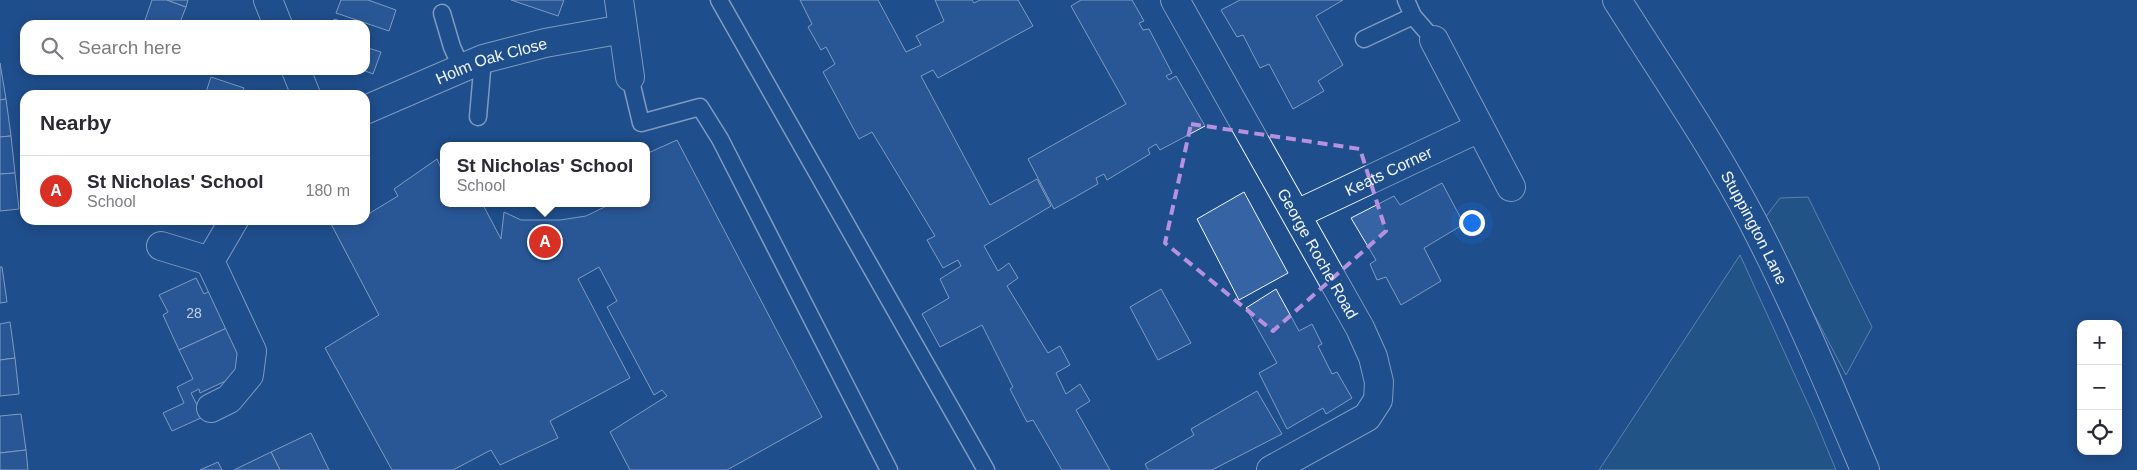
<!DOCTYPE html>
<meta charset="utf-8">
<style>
body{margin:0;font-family:Arial,sans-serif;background:#f2f2f3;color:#2b2b33}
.controls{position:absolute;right:15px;bottom:15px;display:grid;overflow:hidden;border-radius:10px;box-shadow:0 2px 12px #0003}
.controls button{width:45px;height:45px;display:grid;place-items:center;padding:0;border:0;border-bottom:1px solid #e1e1e2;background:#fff;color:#2b2b33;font:25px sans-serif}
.you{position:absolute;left:1471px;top:222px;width:18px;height:18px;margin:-12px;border:4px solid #fff;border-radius:50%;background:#1a73e8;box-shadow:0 0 0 8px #1a73e833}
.badge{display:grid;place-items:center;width:32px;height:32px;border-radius:50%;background:#d93025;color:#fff;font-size:16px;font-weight:700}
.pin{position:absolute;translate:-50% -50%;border:2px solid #fff;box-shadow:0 1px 5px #0006}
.popup{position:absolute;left:440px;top:142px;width:210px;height:65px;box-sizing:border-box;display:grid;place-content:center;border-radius:10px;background:#fff;filter:drop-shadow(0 1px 4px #0005);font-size:16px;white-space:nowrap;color:#7c7c81}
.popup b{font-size:19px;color:#2b2b33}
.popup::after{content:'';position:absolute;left:50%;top:100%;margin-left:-10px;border:10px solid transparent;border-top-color:#fff}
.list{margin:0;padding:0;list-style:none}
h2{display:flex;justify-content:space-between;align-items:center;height:65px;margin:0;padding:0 20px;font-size:21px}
h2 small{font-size:16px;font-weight:400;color:#7c7c81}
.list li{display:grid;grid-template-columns:32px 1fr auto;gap:15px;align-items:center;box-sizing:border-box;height:70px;padding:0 20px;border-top:1px solid #e1e1e2}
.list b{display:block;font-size:19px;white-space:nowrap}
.list p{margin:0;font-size:16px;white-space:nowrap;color:#7c7c81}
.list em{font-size:16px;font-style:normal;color:#7c7c81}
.icon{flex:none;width:28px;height:28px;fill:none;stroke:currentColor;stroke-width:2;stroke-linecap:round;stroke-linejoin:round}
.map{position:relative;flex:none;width:2137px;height:470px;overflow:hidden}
.search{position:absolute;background:#fff;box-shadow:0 2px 12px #0003;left:20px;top:20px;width:350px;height:55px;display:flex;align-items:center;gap:12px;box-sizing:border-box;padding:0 18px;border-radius:15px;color:#7c7c81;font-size:19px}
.panel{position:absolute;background:#fff;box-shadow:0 2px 12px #0003;left:20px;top:90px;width:350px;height:135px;border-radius:15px}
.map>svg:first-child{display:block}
.green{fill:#245a82;stroke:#a8bbd7}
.building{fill:#3563a3;stroke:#f2f6ff}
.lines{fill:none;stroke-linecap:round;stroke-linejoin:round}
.service-casing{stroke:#f2f6ff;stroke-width:19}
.minor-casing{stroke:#f2f6ff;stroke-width:30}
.service{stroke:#1f4e8c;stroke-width:16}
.minor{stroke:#1f4e8c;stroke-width:28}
.marked{fill:none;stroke:#b691df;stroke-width:4;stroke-dasharray:10 6;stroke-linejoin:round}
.labels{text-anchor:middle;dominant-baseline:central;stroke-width:4;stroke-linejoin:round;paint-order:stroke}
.number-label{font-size:14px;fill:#c3d1e8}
.street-label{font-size:16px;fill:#f2f6ff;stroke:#1f4e8c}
</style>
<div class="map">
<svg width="2137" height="470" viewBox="0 0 2137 470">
<rect width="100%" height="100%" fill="#1f4e8c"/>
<g class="green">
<path d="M1808 197 1872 327 1846 375 1764 219 1780 198Z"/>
<path d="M1740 255 1814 417 1836 470H1599Z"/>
</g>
<g class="building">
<path d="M152 0H167L186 7 179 25 144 23Z"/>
<path d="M167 0H188L186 7Z"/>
<path d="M341 0H368L396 10 389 31 336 13Z"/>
<path d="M511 0H564L558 16Z"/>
<path d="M800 0H878L906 52 921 45 916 36 944 21 935 0H972L974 3 980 0H1018L1033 26 938 78 933 70 921 76 990 205 1037 179 1051 206 984 246 998 271 1009 263 1018 278 1007 286 1048 353 1060 346 1070 365 1056 373 1066 394 1080 384 1090 401 1076 410 1110 470H1062L1033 420 1027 422 1010 389 1013 387 982 325 940 347 922 314 949 298 940 279 961 266 958 260 943 268 927 240 935 236 872 132 859 139 823 72 835 64 826 47 821 50 808 27 812 24Z"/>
<path d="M1081 0H1132L1144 21 1139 23 1143 30 1149 29 1172 73 1166 76 1169 80 1176 76 1205 126 1160 150 1156 144 1148 149 1150 154 1107 180 1104 174 1096 178 1098 184 1054 209 1028 159 1126 104 1071 6Z"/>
<path d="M1240 0H1343L1316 16 1343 65 1318 81 1324 91 1293 109 1269 64 1260 68 1243 35 1237 37 1221 10Z"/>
<path d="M334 19 352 25H332Z"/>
<path d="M365 47 381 52 373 74 363 70H365Z"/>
<path d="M0 63 6 99 0 100Z"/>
<path d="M211 77 244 88 241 95H205Z"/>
<path d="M6 99 11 136 0 137V100Z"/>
<path d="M11 136 15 173 0 174V137Z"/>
<path d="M677 140 822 417 727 470H630L610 432 667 396 662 390 654 395 607 307 617 301 599 267 578 279 630 378 550 421 558 438 500 465 491 450 453 470H392L325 348 379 315 330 222 336 220H365V216L398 196 394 189 437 159 444 175V203H482L501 239 504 212 521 220H560L586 216 613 203H646V154Z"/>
<path d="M15 173 19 209 0 211V174Z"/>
<path d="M1442 183 1464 224 1424 248 1441 281 1401 305 1386 277 1377 280 1370 264 1376 260 1351 218 1394 196 1400 205Z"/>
<path d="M1244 192 1288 273 1239 300 1197 219Z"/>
<path d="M0 267H2L7 302 0 303Z"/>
<path d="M196 278 204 294 212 290 229 327 179 350 163 315 168 312 159 295Z"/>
<path d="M1161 289 1191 343 1158 360 1130 307Z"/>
<path d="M1276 289 1299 331 1312 324 1322 344 1318 346 1332 374 1337 372 1352 398 1326 414 1323 408 1287 429 1259 373 1277 363 1246 308Z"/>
<path d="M10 322 15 358 0 360V324Z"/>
<path d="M229 327 249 370 200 393 199 389 191 393 203 417 172 431 163 413 184 403 177 387 193 379 179 350Z"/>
<path d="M15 358 19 394 0 396V360Z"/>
<path d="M1257 391 1282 434 1212 470H1148L1145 464 1194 435 1191 429Z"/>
<path d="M21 414 26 450 0 453V416Z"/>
<path d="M311 433 329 470H280L271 452Z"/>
<path d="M26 450 28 470H0V453Z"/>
<path d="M271 452 280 470H234Z"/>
<path d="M218 462 222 470H200Z"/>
</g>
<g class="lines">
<g class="service-casing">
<g id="service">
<path d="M719 0 986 470"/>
<path d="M442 13 452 47 462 69"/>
<path d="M1413 16 1434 40"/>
<path d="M1364 39 1413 16 1406 0"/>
<path d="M630 77 641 123 700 107 720 139 889 470"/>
<path d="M478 117 483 59"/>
</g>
</g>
<g class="minor-casing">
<g id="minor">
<path d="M268 0 278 25"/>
<path d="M619 0 630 77"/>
<path id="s1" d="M1175 0 1360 328 1373 357 1379 382 1378 400 1367 417 1271 470"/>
<path id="s2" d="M1617 0C1663 73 1713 145 1753 222 1795 303 1830 387 1865 470"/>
<path d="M1434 40 1511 187"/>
<path d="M296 70 306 95"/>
<path id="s3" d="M365 110 483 59 545 43 623 29"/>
<path id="s4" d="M1297 214 1479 128"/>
<path d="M161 246 210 261"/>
<path d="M211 408 229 399 249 375 252 351 210 261 234 220"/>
</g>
</g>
<use href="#service" class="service"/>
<use href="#minor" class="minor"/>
</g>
<path d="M0 0H2137V470H0ZM1191 124 1360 149 1386 231 1273 331 1165 243Z" fill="#1f4e8c" fill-opacity=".55" fill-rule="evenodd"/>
<path class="marked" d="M1191 124 1360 149 1386 231 1273 331 1165 243Z"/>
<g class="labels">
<g class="number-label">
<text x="194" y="313">28</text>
</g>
<g class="street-label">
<text stroke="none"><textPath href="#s3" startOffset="136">Holm Oak Close</textPath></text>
<text stroke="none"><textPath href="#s4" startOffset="101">Keats Corner</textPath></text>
<text stroke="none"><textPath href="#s2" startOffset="266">Stuppington Lane</textPath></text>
<text stroke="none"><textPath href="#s1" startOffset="291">George Roche Road</textPath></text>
</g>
</g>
</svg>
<div class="controls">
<button>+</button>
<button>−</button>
<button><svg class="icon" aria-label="locate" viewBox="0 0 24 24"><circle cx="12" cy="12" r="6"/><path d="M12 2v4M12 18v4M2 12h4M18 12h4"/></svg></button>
</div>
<div class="you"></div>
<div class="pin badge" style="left:545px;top:242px">A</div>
<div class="popup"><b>St Nicholas' School</b>School</div>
<div class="search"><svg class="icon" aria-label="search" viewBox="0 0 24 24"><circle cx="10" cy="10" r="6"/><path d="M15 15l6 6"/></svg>Search here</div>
<section class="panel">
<h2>Nearby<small></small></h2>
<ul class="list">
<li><span class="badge">A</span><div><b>St Nicholas' School</b><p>School</p></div><em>180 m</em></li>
</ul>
</section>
</div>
